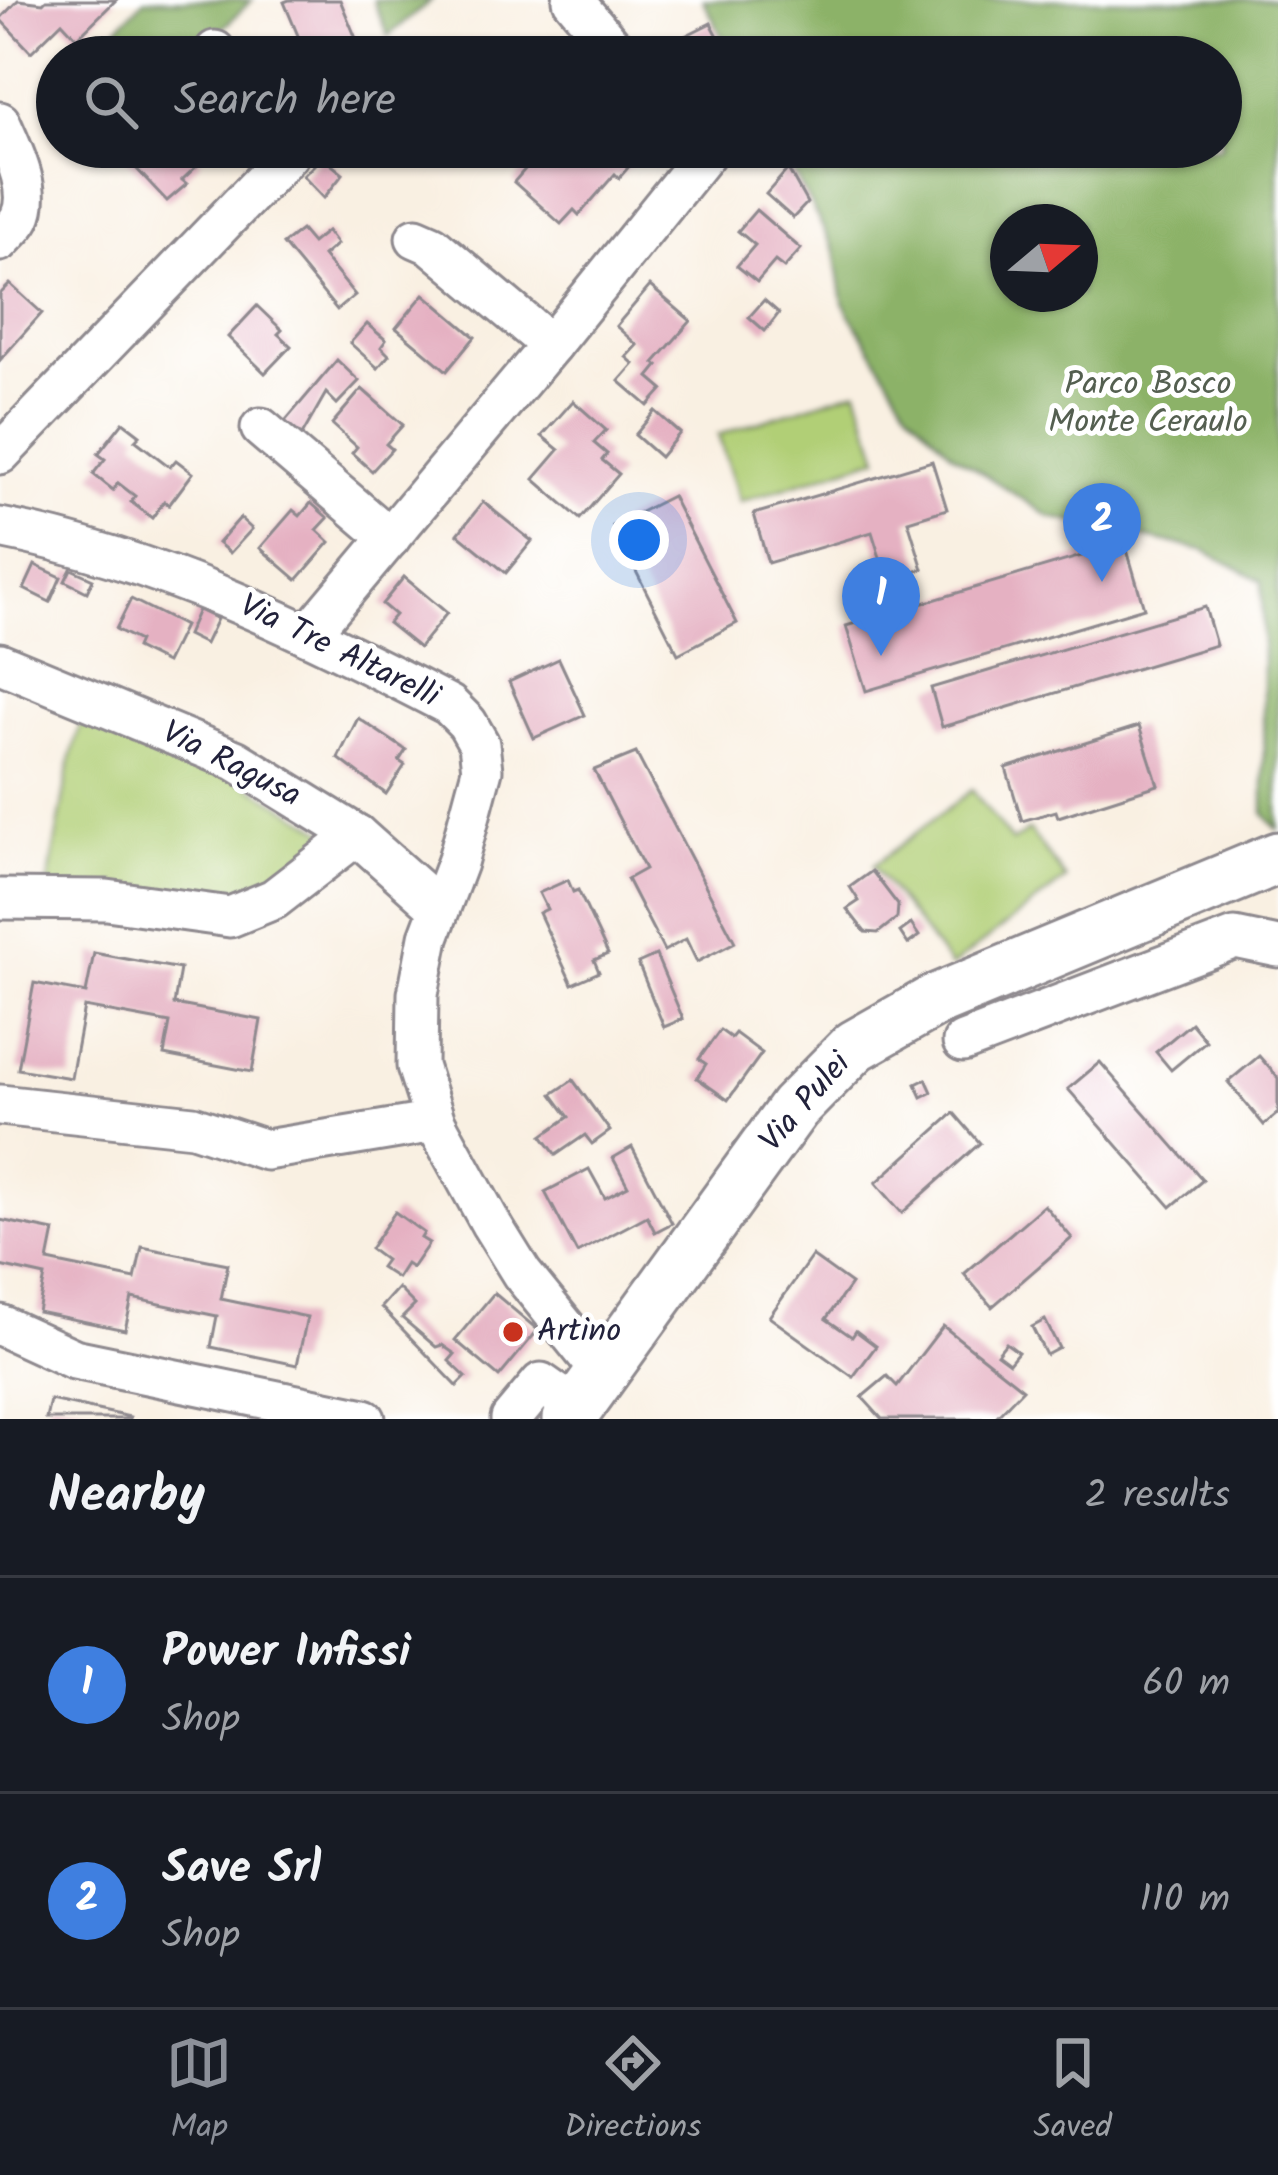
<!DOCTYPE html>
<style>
body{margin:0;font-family:Kalam,sans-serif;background:#20242c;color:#f1f3f6}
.compass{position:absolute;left:990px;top:204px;width:108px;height:108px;border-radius:50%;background:#171b24;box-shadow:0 3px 9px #0004;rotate:71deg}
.you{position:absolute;left:639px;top:540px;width:42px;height:42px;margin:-30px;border:9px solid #fff;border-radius:50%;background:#1a73e8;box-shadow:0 0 0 18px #1a73e833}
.badge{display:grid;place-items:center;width:78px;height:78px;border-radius:50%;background:#8c9099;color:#fff;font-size:39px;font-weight:700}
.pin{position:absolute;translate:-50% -99px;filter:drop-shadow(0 3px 6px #0008)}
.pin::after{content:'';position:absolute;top:63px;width:42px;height:36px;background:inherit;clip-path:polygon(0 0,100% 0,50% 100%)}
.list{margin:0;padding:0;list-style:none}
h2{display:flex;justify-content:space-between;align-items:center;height:156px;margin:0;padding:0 48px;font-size:51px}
h2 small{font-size:39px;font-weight:400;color:#9ea1a6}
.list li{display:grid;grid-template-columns:78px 1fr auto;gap:36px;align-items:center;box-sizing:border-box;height:216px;padding:0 48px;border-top:3px solid #363941}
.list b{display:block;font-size:45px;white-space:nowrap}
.list p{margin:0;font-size:39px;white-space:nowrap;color:#9ea1a6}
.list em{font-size:39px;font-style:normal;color:#9ea1a6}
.icon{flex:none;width:66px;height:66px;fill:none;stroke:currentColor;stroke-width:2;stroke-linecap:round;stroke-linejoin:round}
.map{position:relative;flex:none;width:1278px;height:1419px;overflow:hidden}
.search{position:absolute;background:#171b24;box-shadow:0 3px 9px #0004;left:36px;right:36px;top:36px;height:132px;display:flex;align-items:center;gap:30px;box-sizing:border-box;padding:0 42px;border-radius:66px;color:#9ea1a6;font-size:45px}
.sheet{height:588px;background:#171b24}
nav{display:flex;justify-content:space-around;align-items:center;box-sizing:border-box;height:168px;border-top:3px solid #363941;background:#171b24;font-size:33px;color:#9ea1a6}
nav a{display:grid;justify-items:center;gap:6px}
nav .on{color:#8c9099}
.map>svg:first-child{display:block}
.green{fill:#b1cf76;stroke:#6a7858;stroke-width:3}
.forest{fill:#8cb267;stroke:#576a51;stroke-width:3;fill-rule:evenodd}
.building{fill:#e5b1c2}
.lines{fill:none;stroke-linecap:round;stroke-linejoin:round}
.minor-casing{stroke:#8e898e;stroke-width:45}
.major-casing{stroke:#8e898e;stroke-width:57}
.minor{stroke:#fff;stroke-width:39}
.major{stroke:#fff;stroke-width:51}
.poi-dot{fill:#c8321e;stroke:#fff;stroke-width:4.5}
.labels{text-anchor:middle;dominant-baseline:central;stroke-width:10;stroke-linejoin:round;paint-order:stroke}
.park-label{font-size:33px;fill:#545f50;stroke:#fff}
.street-label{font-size:33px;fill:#22223b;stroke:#fff}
.poi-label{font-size:33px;fill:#22223b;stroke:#fff;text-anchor:start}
</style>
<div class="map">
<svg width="1278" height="1419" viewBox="0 0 1278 1419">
<rect width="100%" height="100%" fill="#fff"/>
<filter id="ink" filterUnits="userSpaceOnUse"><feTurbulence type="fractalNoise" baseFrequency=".00833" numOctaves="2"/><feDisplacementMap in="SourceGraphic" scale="24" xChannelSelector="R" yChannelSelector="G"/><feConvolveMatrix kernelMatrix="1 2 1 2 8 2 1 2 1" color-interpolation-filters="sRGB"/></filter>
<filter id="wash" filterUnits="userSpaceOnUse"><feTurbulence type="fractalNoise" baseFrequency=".004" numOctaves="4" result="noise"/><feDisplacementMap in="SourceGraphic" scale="48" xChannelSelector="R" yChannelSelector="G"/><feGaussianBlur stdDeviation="2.7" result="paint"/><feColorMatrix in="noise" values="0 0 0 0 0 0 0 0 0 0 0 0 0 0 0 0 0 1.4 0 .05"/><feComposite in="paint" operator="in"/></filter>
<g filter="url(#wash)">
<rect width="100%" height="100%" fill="#f9f0e2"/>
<g class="green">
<path d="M857 390 879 457 740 502 718 435Z"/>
<path d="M85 709 210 763 329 833 245 906 47 890 70 761Z"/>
<path d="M972 790 1012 842 1029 830 1066 879 951 967 873 866Z"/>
</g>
<g class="forest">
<path d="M144 0H252L193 57H149L117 28Z"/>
<path d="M373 0H432L388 36Z"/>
<path d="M703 0H1278V830L1264 814 1262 581 1203 550 1050 517 953 454 908 409 843 303 835 251 780 147H1221V57H733ZM1080 222V294H1008V222Z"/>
</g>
<g id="blocks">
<g class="building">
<path d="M18 0 43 3 46 0H116L77 38 62 22 31 52 0 19Z"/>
<path d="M289 0H340L362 53 353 57H307L284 2Z"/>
<path d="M711 23 729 57H675L669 44Z"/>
<path d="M116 147H187L201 162 182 180 187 184 167 201Z"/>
<path d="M544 147H557L569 157 578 147H630L639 155 619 178 615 174 579 215 574 210 561 224 514 182Z"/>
<path d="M322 157 343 174 324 198 303 176Z"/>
<path d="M788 169 807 203 793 218 766 194Z"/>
<path d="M756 210 801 249 784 268 775 261 757 282 737 266 755 245 738 231Z"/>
<path d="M301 230 312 243 327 231 337 244 323 256 355 295 337 310 283 244Z"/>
<path d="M10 284 42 313 0 360V294Z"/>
<path d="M650 286 691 321 654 363 658 366 649 377 663 389 648 406 619 381 634 364 626 357 637 345 616 326Z"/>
<path d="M424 294 475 337 447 371 396 328Z"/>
<path d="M764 300 779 313 765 331 749 317Z"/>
<path d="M257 306 282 330 278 334 291 346 265 373 228 337Z"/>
<path d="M367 324 386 340 381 347 389 355 378 368 350 343Z"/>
<path d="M337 360 359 381 337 404 326 393 298 442 280 427Z"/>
<path d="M362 389 403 425 386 444 392 449 372 471 352 453 357 447 332 424Z"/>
<path d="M573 401 606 430 594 443 607 454 602 460 619 474 580 519 534 479 559 450 542 436Z"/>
<path d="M655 411 680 433 660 457 635 435Z"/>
<path d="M123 422 140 435 135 440 170 467 176 460 193 473 169 505 164 501 152 518 131 502 135 496 118 483 113 490 93 474 105 459 98 454Z"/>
<path d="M932 461 947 509 908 521 923 569 887 580 872 532 768 563 754 514Z"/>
<path d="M672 496 737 623 678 654 613 526Z"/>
<path d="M483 502 532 541 506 573 458 534Z"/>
<path d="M311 503 328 518 317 530 330 542 297 580 260 548 293 510 300 516Z"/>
<path d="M240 518 252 529 230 553 218 543Z"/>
<path d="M1125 543 1144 608 866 691 846 626Z"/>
<path d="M35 565 61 577 50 602 24 589Z"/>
<path d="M71 569 93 579 87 592 65 581Z"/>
<path d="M404 577 447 613 419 648 388 623 395 615 382 604Z"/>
<path d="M131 599 184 626 166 663 136 648 139 641 116 629Z"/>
<path d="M1205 607 1216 645 942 727 931 688Z"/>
<path d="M198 610 217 619 205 644 187 635Z"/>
<path d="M559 659 585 715 534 738 509 682Z"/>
<path d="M358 718 406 750 399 761 405 765 386 794 338 758Z"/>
<path d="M1139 726 1158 785 1058 817 1056 811 1022 821 1006 768Z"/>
<path d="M636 753 735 942 697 962 686 939 664 951 627 879 645 869 594 770Z"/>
<path d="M872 871 898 905 897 918 878 933 865 932 847 909 859 901 850 887Z"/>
<path d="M568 880 573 892 578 890 608 954 594 960 599 972 572 984 539 913 547 909 539 893Z"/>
<path d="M911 924 919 936 908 944 900 932Z"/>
<path d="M94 953 180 969 174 1004 261 1020 252 1072 164 1055 170 1023 84 1007 71 1078 18 1069 34 983 86 993Z"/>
<path d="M656 955 683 1019 664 1027 638 963Z"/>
<path d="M1191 1023 1206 1041 1171 1070 1156 1052Z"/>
<path d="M720 1030 731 1038 735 1033 762 1053 728 1100 697 1078 706 1064 699 1059Z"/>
<path d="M1259 1056 1278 1078V1113L1264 1125 1228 1082Z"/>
<path d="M1100 1062 1203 1180 1171 1207 1068 1089Z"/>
<path d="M926 1079 932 1092 922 1097 916 1084Z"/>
<path d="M573 1080 610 1131 592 1144 585 1135 556 1155 542 1136 569 1117 552 1094Z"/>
<path d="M954 1113 980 1143 902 1213 876 1183Z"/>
<path d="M632 1147 672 1223 655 1232 647 1216 577 1253 545 1192 589 1169 605 1198 628 1186 613 1158Z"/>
<path d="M1044 1205 1072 1238 992 1307 964 1274Z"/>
<path d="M395 1212 424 1233 421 1238 429 1243 412 1268 406 1264 397 1278 380 1267 385 1260 370 1249Z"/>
<path d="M0 1220 54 1231 48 1261 135 1279 142 1247 228 1264 221 1299 307 1317 297 1365 211 1347 217 1316 132 1298 125 1330 38 1312 45 1276 0 1266Z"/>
<path d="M812 1256 851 1284 826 1319 852 1337 856 1331 876 1346 853 1377 769 1317Z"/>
<path d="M398 1288 415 1305 402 1318 436 1347 442 1345 455 1354 449 1361 466 1377 457 1386 381 1307Z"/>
<path d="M494 1293 538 1330 499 1377 455 1340Z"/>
<path d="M1045 1320 1059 1348 1046 1355 1032 1327Z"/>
<path d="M943 1326 1023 1389 994 1419H882L862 1397 887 1376 897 1386Z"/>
<path d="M1006 1343 1018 1352 1009 1363 997 1354Z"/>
<path d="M50 1400 130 1417V1419H46Z"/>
</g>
</g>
</g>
<g filter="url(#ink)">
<use href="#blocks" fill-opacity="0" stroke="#8e898e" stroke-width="3"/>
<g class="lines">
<g class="minor-casing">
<g id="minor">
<path d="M573 0 621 57"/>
<path d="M215 51 219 57"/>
<path d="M0 122C11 148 34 190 20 218 16 226 6 234 0 241"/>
<path d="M416 238 432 245 551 345"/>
<path d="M261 428 390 538"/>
<path d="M0 454 288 155 282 147"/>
<path d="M0 528C160 559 305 630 449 705L467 723 479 744 482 770 457 863 429 937 418 994 417 1066 435 1122 491 1224 522 1274 603 1374"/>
<path d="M308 635 551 345 704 155 697 147"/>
<path d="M0 663 235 760 357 835 438 907"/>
<path d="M0 899 107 900 230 917 274 899 357 835"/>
<path d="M963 1042 1235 938 1278 947"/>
<path d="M0 1105 193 1126 266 1150 435 1122"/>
<path d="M0 1325 74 1359 365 1419"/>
<path d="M511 1419 541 1383 577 1408"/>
</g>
</g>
<g class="major-casing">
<path id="major" d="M569 1419 794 1108 855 1046 936 1000 1278 858"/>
</g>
<use href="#minor" class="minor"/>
<use href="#major" class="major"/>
</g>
</g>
<circle class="poi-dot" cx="513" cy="1332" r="12"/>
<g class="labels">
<g class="park-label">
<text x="1148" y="385">Parco Bosco<tspan x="1148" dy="38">Monte Ceraulo</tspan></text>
</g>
<g class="street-label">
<text transform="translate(339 652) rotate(26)">Via Tre Altarelli</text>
<text transform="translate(231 765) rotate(27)">Via Ragusa</text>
<text transform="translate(806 1103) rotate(-49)">Via Pulei</text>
</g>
<g class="poi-label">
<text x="537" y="1332">Artino</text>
</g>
</g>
</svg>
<svg class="compass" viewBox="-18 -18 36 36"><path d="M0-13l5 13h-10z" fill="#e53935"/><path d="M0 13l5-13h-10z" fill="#9ea1a6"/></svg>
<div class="you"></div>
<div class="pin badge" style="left:881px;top:656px;background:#3f7fe0">1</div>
<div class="pin badge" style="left:1102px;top:582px;background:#3f7fe0">2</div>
<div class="search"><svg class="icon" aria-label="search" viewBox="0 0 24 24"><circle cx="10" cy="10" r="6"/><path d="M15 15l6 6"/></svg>Search here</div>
</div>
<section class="sheet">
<h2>Nearby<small>2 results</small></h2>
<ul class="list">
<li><span class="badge" style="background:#3f7fe0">1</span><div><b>Power Infissi</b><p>Shop</p></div><em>60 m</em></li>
<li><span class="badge" style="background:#3f7fe0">2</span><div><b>Save Srl</b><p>Shop</p></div><em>110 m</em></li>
</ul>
</section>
<nav>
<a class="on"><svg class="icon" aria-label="map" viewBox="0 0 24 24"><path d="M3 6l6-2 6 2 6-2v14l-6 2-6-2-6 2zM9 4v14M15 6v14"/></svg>Map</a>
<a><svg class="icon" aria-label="directions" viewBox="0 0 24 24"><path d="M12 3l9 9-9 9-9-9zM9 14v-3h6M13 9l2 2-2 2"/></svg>Directions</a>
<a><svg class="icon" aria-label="saved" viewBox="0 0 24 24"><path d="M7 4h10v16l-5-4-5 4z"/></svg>Saved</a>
</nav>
